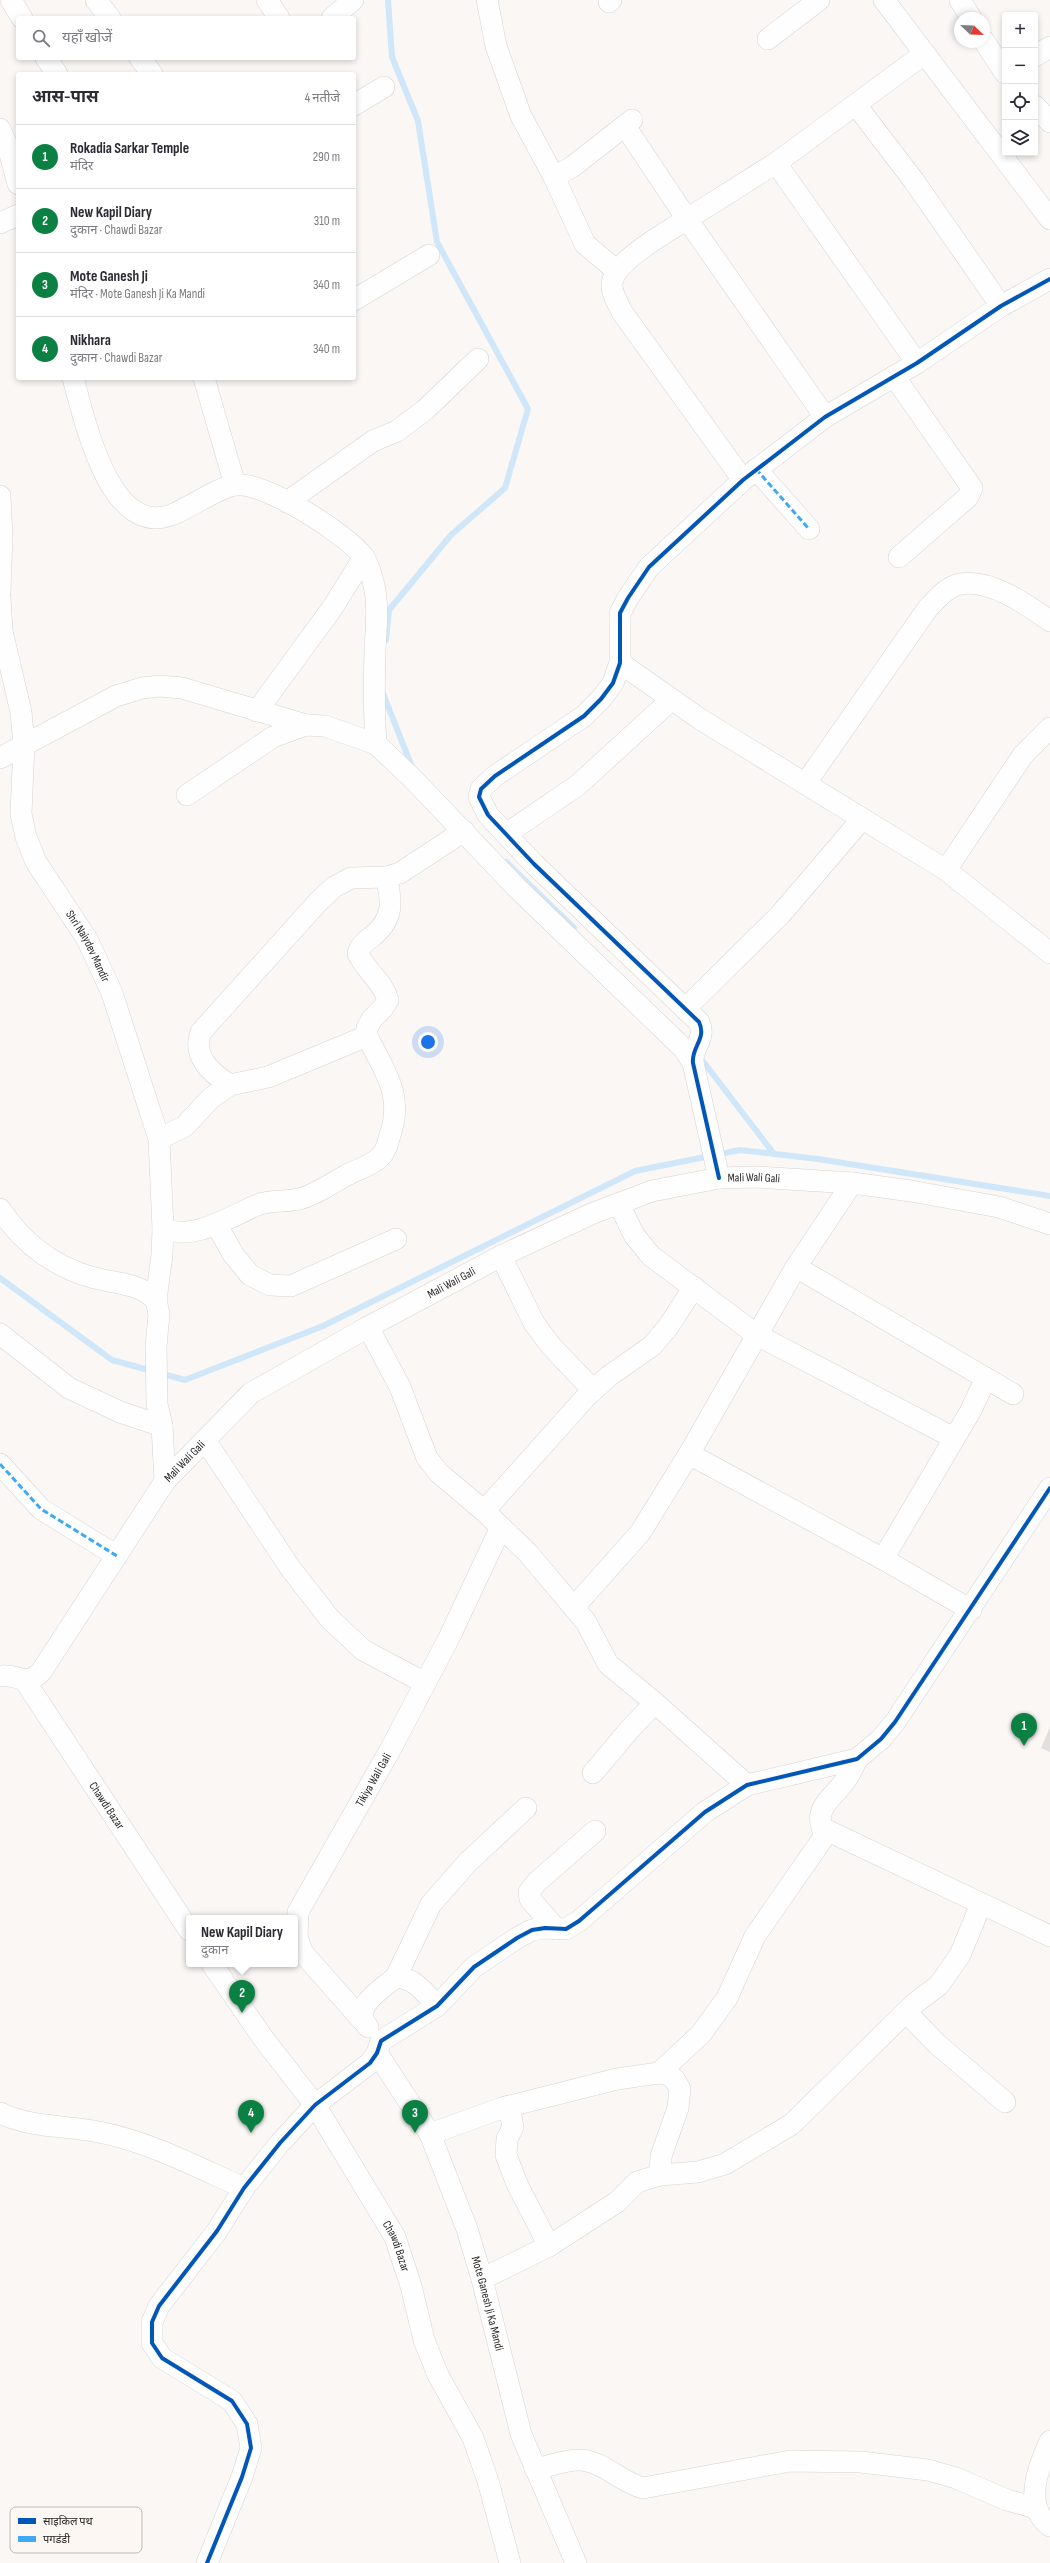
<!DOCTYPE html>
<html lang="hi">
<meta charset="utf-8">
<style>
body{margin:0;font-family:"Sofia Sans Condensed","Noto Sans Devanagari",sans-serif;background:#f7f7f7;color:#2b2b33}
.controls{position:absolute;right:12px;top:12px;display:grid;overflow:hidden;border-radius:4px;box-shadow:0 2px 6px #0003}
.controls button{width:36px;height:36px;display:grid;place-items:center;padding:0;border:0;border-bottom:1px solid #e1e1e2;background:#fff;color:#2b2b33;font:20px sans-serif}
.compass{position:absolute;left:954px;top:12px;width:36px;height:36px;border-radius:50%;background:#fff;box-shadow:0 2px 6px #0003;rotate:113deg}
.you{position:absolute;left:428px;top:1042px;width:14px;height:14px;margin:-10px;border:3px solid #fff;border-radius:50%;background:#1a73e8;box-shadow:0 0 0 6px #1a73e833}
.badge{display:grid;place-items:center;width:26px;height:26px;border-radius:50%;background:#0b8043;color:#fff;font-size:13px;font-weight:700}
.pin{position:absolute;translate:-50% -33px;filter:drop-shadow(0 1px 2px #0008)}
.pin::after{content:'';position:absolute;top:21px;width:14px;height:12px;background:inherit;clip-path:polygon(0 0,100% 0,50% 100%)}
.popup{position:absolute;left:186px;top:1915px;width:112px;height:52px;box-sizing:border-box;display:grid;place-content:center;border-radius:4px;background:#fff;filter:drop-shadow(0 1px 3px #0005);font-size:13px;white-space:nowrap;color:#7c7c81}
.popup b{font-size:15px;color:#2b2b33}
.popup::after{content:'';position:absolute;left:50%;top:100%;margin-left:-8px;border:8px solid transparent;border-top-color:#fff}
.list{margin:0;padding:0;list-style:none}
h2{display:flex;justify-content:space-between;align-items:center;height:52px;margin:0;padding:0 16px;font-size:17px}
h2 small{font-size:13px;font-weight:400;color:#7c7c81}
.list li{display:grid;grid-template-columns:26px 1fr auto;gap:12px;align-items:center;box-sizing:border-box;height:64px;padding:0 16px;border-top:1px solid #e1e1e2}
.list b{display:block;font-size:15px;white-space:nowrap}
.list p{margin:0;font-size:13px;white-space:nowrap;color:#7c7c81}
.list em{font-size:13px;font-style:normal;color:#7c7c81}
.icon{flex:none;width:22px;height:22px;fill:none;stroke:currentColor;stroke-width:2;stroke-linecap:round;stroke-linejoin:round}
.map{position:relative;flex:none;width:1050px;height:2563px;overflow:hidden}
.search{position:absolute;background:#fff;box-shadow:0 2px 6px #0003;left:16px;top:16px;width:340px;height:44px;display:flex;align-items:center;gap:10px;box-sizing:border-box;padding:0 14px;border-radius:4px;color:#7c7c81;font-size:15px}
.panel{position:absolute;background:#fff;box-shadow:0 2px 6px #0003;left:16px;top:72px;width:340px;height:308px;border-radius:4px}
.map>svg:first-child{display:block}
.lines{fill:none;stroke-linecap:round;stroke-linejoin:round}
.stream{stroke:#cfe7f8;stroke-width:6}
.building{fill:#e2e0df}
.minor-casing{stroke:#d6d4d2;stroke-width:22}
.minor{stroke:#fefefe;stroke-width:21}
.quiet{stroke:#3fa9f5;stroke-width:3;stroke-dasharray:6 3;stroke-linecap:butt}
.cycleway-casing{stroke:#fcf7f3;stroke-width:6}
.cycleway{stroke:#0057b8;stroke-width:4}
.labels{text-anchor:middle;dominant-baseline:central;stroke-width:3.5;stroke-linejoin:round;paint-order:stroke}
.street-label{font-size:12px;fill:#292726;stroke:#fcf7f3}
.key{fill:#fcf7f3;stroke:#bdb9b6;stroke-width:1}
.key-label{font-size:11px;fill:#292726}
</style>
<div class="map">
<svg width="1050" height="2563" viewBox="0 0 1050 2563">
<rect width="100%" height="100%" fill="#faf7f5"/>
<g class="lines">
<g class="stream">
<path d="M386 640 389 610 451 535 505 488 528 409 437 242 418 121 392 57 388 0"/>
<path d="M382 691 412 767"/>
<path d="M506 862 574 928"/>
<path d="M699 1056 774 1154"/>
<path d="M0 1278 112 1360 185 1380 323 1326 635 1171 740 1150 818 1159 1050 1196"/>
</g>
</g>
<path class="building" d="M1050 1727V1752L1041 1748Z"/>
<g class="lines">
<g class="minor-casing">
<g id="minor">
<path d="M11 0 22 18"/>
<path d="M96 0 110 18"/>
<path d="M267 0 279 18"/>
<path d="M487 0 496 46 521 116 554 177 572 167 632 120"/>
<path d="M884 0 1050 219"/>
<path d="M960 0 971 18"/>
<path d="M609 2 611 0"/>
<path d="M332 18 353 0"/>
<path d="M768 39 819 0"/>
<path d="M984 41 1005 73"/>
<path d="M1035 56 1050 47"/>
<path d="M46 58 57 74"/>
<path d="M140 58 152 74"/>
<path d="M354 105 384 87"/>
<path d="M856 105 914 181 1001 306"/>
<path d="M1035 106 1050 122"/>
<path d="M625 126 687 219C668 232 615 260 612 283 611 293 618 303 622 312L743 480"/>
<path d="M0 129 9 150 18 184"/>
<path d="M776 163 917 363"/>
<path d="M554 177 585 244 617 271"/>
<path d="M0 223 18 215"/>
<path d="M354 300 429 255"/>
<path d="M894 376 972 488 968 497 899 557"/>
<path d="M73 378C84 417 109 538 171 515 188 509 220 486 236 485 265 482 345 533 363 556 368 562 371 574 373 581 379 603 376 628 375 651 374 682 374 713 376 744"/>
<path d="M204 378 235 485"/>
<path d="M825 417 687 219 776 163 924 54"/>
<path d="M756 469 809 529"/>
<path d="M0 496 2 537 0 592"/>
<path d="M287 502 373 441 397 431 425 410 478 359"/>
<path id="s1" d="M0 598 2 631 21 712 24 744 21 814 26 837 36 862 87 939 112 993 159 1139 163 1229 162 1255 156 1300"/>
<path d="M620 663 700 719 946 870 1050 953"/>
<path d="M257 711 333 607 364 557"/>
<path d="M0 758 116 696 142 688 160 686 182 688 306 725"/>
<path d="M805 784 928 608C937 599 946 587 960 584 991 579 1026 604 1050 621"/>
<path d="M187 795 273 737 306 725 325 726 376 744 412 778 517 888 684 1049 693 1063"/>
<path d="M506 834 578 785 671 700"/>
<path d="M946 870 1023 755 1050 728"/>
<path d="M685 1009 780 915 862 819"/>
<path d="M230 1085C211 1073 192 1057 201 1032L318 902 334 887 351 878 386 877 400 873 464 831"/>
<path d="M159 1139 185 1126 211 1098 230 1085 268 1077 367 1036"/>
<path d="M719 1178 693 1063C691 1047 707 1039 699 1022L534 864 488 815 479 797 481 789 495 776 584 716 601 699 613 683 620 663V613L628 598 649 567 743 480 825 417 917 363 1001 306 1050 279"/>
<path d="M852 1183 796 1267 689 1454 883 1559 971 1610"/>
<path d="M619 1204 634 1235 651 1256 757 1335 954 1438"/>
<path d="M0 1209C22 1242 53 1266 91 1277 115 1284 138 1282 156 1300L159 1314 156 1346 157 1404 162 1426 165 1481"/>
<path d="M216 1224 233 1254 250 1275 270 1285 291 1286 396 1239"/>
<path d="M163 1229C197 1241 229 1216 260 1204 273 1200 286 1202 299 1199 316 1195 330 1184 345 1176 356 1170 371 1166 380 1157 386 1152 388 1142 390 1135 404 1094 384 1071 367 1036V1028L372 1019 383 1008 388 1000C383 981 365 971 358 953 361 944 367 940 374 935 394 918 392 900 386 877"/>
<path d="M501 1256 534 1323 551 1346 593 1390"/>
<path d="M796 1267 1013 1394"/>
<path d="M368 1327 400 1387 427 1458 439 1473 484 1511 527 1552 586 1622 608 1664 655 1703 747 1785"/>
<path d="M0 1334 69 1388 120 1412 162 1426"/>
<path d="M205 1440 291 1569 330 1619 363 1650 425 1683"/>
<path d="M0 1464 41 1509 117 1556"/>
<path d="M484 1511 586 1397 609 1376 652 1346 668 1327 694 1287"/>
<path d="M883 1559 970 1412 986 1378"/>
<path d="M574 1607 640 1533 689 1454"/>
<path id="s2" d="M0 1676C20 1673 23 1688 41 1672L165 1481 251 1393 368 1327 501 1256 591 1214 652 1191 719 1178 756 1177 852 1183 911 1191 999 1207 1050 1224"/>
<path id="s3" d="M25 1681 189 1930"/>
<path d="M857 1759C853 1767 850 1775 845 1781 834 1797 815 1806 822 1828L1050 1936"/>
<path d="M593 1773 630 1729 655 1703"/>
<path d="M556 1929 530 1899 529 1892 537 1882 595 1831"/>
<path id="s4" d="M212 1964 263 2038 315 2105 395 2237 411 2286 424 2340 438 2375 473 2438 488 2481 510 2563"/>
<path d="M396 1977 431 1904 468 1862 526 1808"/>
<path d="M906 2012 937 2044 1005 2102"/>
<path id="s5" d="M363 2021 302 1952 297 1936 298 1912 389 1752 449 1638 501 1527"/>
<path d="M368 2027C350 2007 382 1989 396 1977 415 1978 425 1993 437 2006"/>
<path id="s6" d="M377 2053 430 2134 467 2229 482 2279 521 2434 576 2563"/>
<path d="M659 2073 701 2034 727 1998 755 1936 828 1831"/>
<path d="M509 2106 513 2127 507 2139 506 2155 517 2184 549 2246"/>
<path d="M0 2113C31 2128 65 2125 99 2132 150 2142 197 2167 244 2188"/>
<path d="M430 2134 502 2108 617 2079 659 2073 668 2074 675 2080 680 2089 678 2108 661 2156 660 2175"/>
<path d="M482 2279 549 2246 617 2202 637 2182 660 2175 698 2172 725 2164 792 2124 914 2004 939 1985 960 1955 981 1904"/>
<path d="M1050 2441C1039 2465 1022 2506 1050 2526"/>
<path d="M535 2469C551 2466 572 2457 587 2461 605 2464 623 2483 643 2488L790 2461 861 2462 928 2470 956 2478 1007 2500 1036 2508"/>
<path d="M207 2563 242 2477 251 2448 247 2424 232 2401 162 2358 152 2343V2322L159 2306 217 2231 244 2188 280 2143 315 2105 370 2063 377 2053 381 2041 437 2006 474 1967 517 1938 532 1930 545 1928 566 1929 579 1921 705 1812 747 1785 857 1759 881 1739 895 1722 1050 1488"/>
</g>
</g>
<use href="#minor" class="minor"/>
<g class="quiet">
<path d="M756 469 809 529"/>
<path d="M0 1464 41 1509 117 1556"/>
</g>
<g class="cycleway-casing">
<g id="cycleway">
<path d="M719 1178 693 1063C691 1047 707 1039 699 1022L534 864 488 815 479 797 481 789 495 776 584 716 601 699 613 683 620 663V613L628 598 649 567 743 480 825 417 917 363 1001 306 1050 279"/>
<path d="M207 2563 242 2477 251 2448 247 2424 232 2401 162 2358 152 2343V2322L159 2306 217 2231 244 2188 280 2143 315 2105 370 2063 377 2053 381 2041 437 2006 474 1967 517 1938 532 1930 545 1928 566 1929 579 1921 705 1812 747 1785 857 1759 881 1739 895 1722 1050 1488"/>
</g>
</g>
<use href="#cycleway" class="cycleway"/>
</g>
<g class="labels">
<g class="street-label">
<text stroke="none"><textPath href="#s1" startOffset="368">Shri Naiydev Mandir</textPath></text>
<text stroke="none"><textPath href="#s2" startOffset="947">Mali Wali Gali</textPath></text>
<text stroke="none"><textPath href="#s2" startOffset="623">Mali Wali Gali</textPath></text>
<text stroke="none"><textPath href="#s2" startOffset="299">Mali Wali Gali</textPath></text>
<text stroke="none"><textPath href="#s5" startOffset="285">Tikiya Wali Gali</textPath></text>
<text stroke="none"><textPath href="#s3" startOffset="149">Chawdi Bazar</textPath></text>
<text stroke="none"><textPath href="#s4" startOffset="338">Chawdi Bazar</textPath></text>
<text stroke="none"><textPath href="#s6" startOffset="276">Mote Ganesh Ji Ka Mandi</textPath></text>
</g>
</g>
<rect x="10" y="2507" width="132" height="46" rx="6" class="key"/>
<rect x="18" y="2518" width="18" height="6" fill="#0057b8"/>
<rect x="18" y="2536" width="18" height="6" fill="#3fa9f5"/>
<g class="key-label">
<text x="43" y="2525">साइकिल पथ</text>
<text x="43" y="2543">पगडंडी</text>
</g>
</svg>
<div class="controls">
<button>+</button>
<button>−</button>
<button><svg class="icon" aria-label="locate" viewBox="0 0 24 24"><circle cx="12" cy="12" r="6"/><path d="M12 2v4M12 18v4M2 12h4M18 12h4"/></svg></button>
<button><svg class="icon" aria-label="layers" viewBox="0 0 24 24"><path d="M12 4l9 5-9 5-9-5zM3 14l9 5 9-5"/></svg></button>
</div>
<svg class="compass" viewBox="-18 -18 36 36"><path d="M0-13l5 13h-10z" fill="#e53935"/><path d="M0 13l5-13h-10z" fill="#7c7c81"/></svg>
<div class="you"></div>
<div class="pin badge" style="left:1024px;top:1746px">1</div>
<div class="pin badge" style="left:242px;top:2013px">2</div>
<div class="popup"><b>New Kapil Diary</b>दुकान</div>
<div class="pin badge" style="left:415px;top:2133px">3</div>
<div class="pin badge" style="left:251px;top:2133px">4</div>
<div class="search"><svg class="icon" aria-label="search" viewBox="0 0 24 24"><circle cx="10" cy="10" r="6"/><path d="M15 15l6 6"/></svg>यहाँ खोजें</div>
<section class="panel">
<h2>आस-पास<small>4 नतीजे</small></h2>
<ul class="list">
<li><span class="badge">1</span><div><b>Rokadia Sarkar Temple</b><p>मंदिर</p></div><em>290 m</em></li>
<li><span class="badge">2</span><div><b>New Kapil Diary</b><p>दुकान · Chawdi Bazar</p></div><em>310 m</em></li>
<li><span class="badge">3</span><div><b>Mote Ganesh Ji</b><p>मंदिर · Mote Ganesh Ji Ka Mandi</p></div><em>340 m</em></li>
<li><span class="badge">4</span><div><b>Nikhara</b><p>दुकान · Chawdi Bazar</p></div><em>340 m</em></li>
</ul>
</section>
</div>
